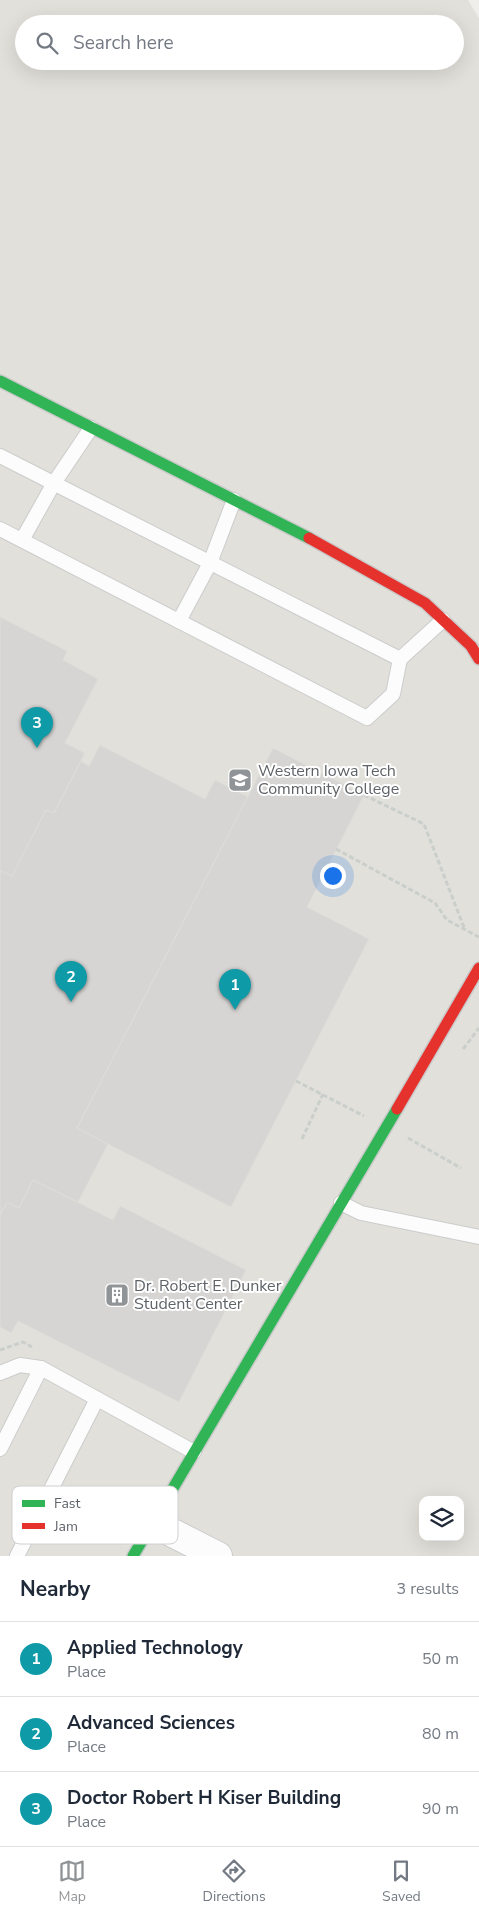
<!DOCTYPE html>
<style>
body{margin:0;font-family:"Nunito Sans",sans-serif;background:#f2f2f3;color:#1f2937}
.controls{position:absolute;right:15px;bottom:15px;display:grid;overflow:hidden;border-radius:10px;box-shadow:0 5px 20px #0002}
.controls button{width:45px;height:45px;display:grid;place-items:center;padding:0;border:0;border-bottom:1px solid #e0e1e3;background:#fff;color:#1f2937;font:25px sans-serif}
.you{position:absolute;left:332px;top:875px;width:18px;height:18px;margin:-12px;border:4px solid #fff;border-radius:50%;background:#1a73e8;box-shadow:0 0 0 8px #1a73e833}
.badge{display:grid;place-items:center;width:32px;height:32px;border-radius:50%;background:#919496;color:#fff;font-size:16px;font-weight:700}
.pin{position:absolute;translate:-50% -41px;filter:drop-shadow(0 1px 2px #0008)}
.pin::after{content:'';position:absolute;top:26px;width:18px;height:15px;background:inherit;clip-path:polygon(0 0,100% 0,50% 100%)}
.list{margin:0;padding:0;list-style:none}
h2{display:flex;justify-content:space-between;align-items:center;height:65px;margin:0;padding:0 20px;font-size:21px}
h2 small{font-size:16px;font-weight:400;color:#747a83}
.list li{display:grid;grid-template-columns:32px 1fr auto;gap:15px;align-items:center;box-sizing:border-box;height:75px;padding:0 20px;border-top:1px solid #e0e1e3}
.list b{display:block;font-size:19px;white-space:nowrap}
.list p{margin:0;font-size:16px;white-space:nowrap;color:#747a83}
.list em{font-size:16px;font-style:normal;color:#747a83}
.icon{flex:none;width:28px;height:28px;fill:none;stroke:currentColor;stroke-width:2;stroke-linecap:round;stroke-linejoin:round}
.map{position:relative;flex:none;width:479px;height:1556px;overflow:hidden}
.search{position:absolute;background:#fff;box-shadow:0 5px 20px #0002;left:15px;right:15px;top:15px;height:55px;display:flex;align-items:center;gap:12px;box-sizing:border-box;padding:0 18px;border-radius:28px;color:#747a83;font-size:19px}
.sheet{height:290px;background:#fff}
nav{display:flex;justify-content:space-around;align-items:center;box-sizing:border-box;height:70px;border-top:1px solid #e0e1e3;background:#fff;font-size:14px;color:#747a83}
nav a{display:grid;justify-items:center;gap:2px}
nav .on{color:#919496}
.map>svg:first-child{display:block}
.education{fill:#e2e0da;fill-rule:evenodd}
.building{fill:#d6d5d3;stroke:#deddd9}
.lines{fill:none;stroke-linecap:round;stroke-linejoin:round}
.lane-casing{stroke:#cbcccc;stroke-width:16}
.street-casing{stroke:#cbcccc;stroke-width:30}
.fast-casing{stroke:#cacacb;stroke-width:14}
.jam-casing{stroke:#cacacb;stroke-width:14}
.path{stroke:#cacfcc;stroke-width:3;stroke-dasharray:5 2.5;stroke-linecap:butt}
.lane{stroke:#fdfcfc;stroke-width:14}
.street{stroke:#fdfcfc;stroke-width:28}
.fast{stroke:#30b455;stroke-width:11}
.jam{stroke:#e5322d;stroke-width:11}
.labels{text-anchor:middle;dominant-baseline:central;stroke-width:4;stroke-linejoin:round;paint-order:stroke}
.poi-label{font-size:16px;fill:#5f6368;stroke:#fff;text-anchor:start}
.key{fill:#fff;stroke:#cfd0d2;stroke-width:1}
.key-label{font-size:14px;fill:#5f6368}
</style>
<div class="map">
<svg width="479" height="1556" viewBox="0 0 479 1556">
<rect width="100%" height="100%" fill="#efeeea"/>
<path class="education" d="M0 0H468L479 18V1556H0ZM24 24H455V61H24ZM423 1500H460V1537H423Z"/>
<g class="building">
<path d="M0 617 67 651 63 660 98 679 65 743 85 753 54 813 46 810 12 876 1 871 0 873Z"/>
<path d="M100 745 205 799 215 780 248 797 77 1128 108 1144 78 1202 33 1180 19 1208 7 1202 0 1215V873L1 871 12 876 46 810 54 813 81 761 89 766Z"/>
<path d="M273 748 364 795 307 907 369 939 231 1207 77 1128Z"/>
<path d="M33 1180 113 1220 120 1206 246 1270 179 1402 18 1321 11 1333 0 1327V1215L7 1202 19 1208Z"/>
</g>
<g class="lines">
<g class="lane-casing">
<g id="lane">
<path d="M0 456 400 659"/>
<path d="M0 529 367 718 393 694 400 659 443 620"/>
<path d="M22 540 54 483 91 428"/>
<path d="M179 621 210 563 234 500"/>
<path d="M341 1203 361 1213 479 1237"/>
<path d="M0 1373 20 1365 41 1368 194 1452"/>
<path d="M0 1449 41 1368"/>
<path d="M17 1556 97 1399"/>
</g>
</g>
<g class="street-casing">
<path id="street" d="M153 1523 218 1556"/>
</g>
<g class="fast-casing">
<g id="fast">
<path d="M0 381 309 538"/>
<path d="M133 1556 397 1109"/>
</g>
</g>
<g class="jam-casing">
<g id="jam">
<path d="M309 538 425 603 471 646 479 659"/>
<path d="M397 1109 479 968"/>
</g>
</g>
<g class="path">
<path d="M364 795 424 824 465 930"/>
<path d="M336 849 435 903 447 920 479 937"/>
<path d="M463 1049 479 1028"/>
<path d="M296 1081 364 1116"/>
<path d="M408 1138 461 1168"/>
<path d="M302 1139 323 1094"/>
<path d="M0 1350 23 1342 32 1347"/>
</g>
<use href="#lane" class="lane"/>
<use href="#street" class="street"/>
<use href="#fast" class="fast"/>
<use href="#jam" class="jam"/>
</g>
<defs>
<g id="university-square" transform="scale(1.25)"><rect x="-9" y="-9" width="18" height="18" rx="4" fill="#919496" stroke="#fff"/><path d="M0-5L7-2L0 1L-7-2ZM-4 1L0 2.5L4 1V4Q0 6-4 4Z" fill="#fff"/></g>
<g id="building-square" transform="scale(1.25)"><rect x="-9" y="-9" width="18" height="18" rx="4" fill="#919496" stroke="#fff"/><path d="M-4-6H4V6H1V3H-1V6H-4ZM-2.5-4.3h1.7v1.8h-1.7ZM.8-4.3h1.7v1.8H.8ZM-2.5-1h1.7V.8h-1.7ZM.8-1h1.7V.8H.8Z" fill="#fff"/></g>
</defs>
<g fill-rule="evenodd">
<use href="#university-square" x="240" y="780"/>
<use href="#building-square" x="117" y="1295"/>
</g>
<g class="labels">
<g class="poi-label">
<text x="258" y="771">Western Iowa Tech<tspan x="258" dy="18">Community College</tspan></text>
<text x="134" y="1286">Dr. Robert E. Dunker<tspan x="134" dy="18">Student Center</tspan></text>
</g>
</g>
<rect x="12" y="1486" width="166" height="58" rx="8" class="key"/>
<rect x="22" y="1500" width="23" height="7" fill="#30b455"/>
<rect x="22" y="1523" width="23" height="6" fill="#e5322d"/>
<g class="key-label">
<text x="54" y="1508">Fast</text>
<text x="54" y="1531">Jam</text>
</g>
</svg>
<div class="controls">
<button><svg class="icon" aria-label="layers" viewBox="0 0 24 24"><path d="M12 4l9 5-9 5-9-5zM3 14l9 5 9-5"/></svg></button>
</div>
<div class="you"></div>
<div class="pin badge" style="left:235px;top:1010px;background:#0f9aa8">1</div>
<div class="pin badge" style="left:71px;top:1002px;background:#0f9aa8">2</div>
<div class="pin badge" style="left:37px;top:748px;background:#0f9aa8">3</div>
<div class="search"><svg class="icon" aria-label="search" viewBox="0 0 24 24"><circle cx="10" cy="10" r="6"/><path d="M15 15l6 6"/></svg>Search here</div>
</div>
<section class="sheet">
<h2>Nearby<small>3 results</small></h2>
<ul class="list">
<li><span class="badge" style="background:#0f9aa8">1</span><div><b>Applied Technology</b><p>Place</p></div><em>50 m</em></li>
<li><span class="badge" style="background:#0f9aa8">2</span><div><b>Advanced Sciences</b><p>Place</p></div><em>80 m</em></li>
<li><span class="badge" style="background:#0f9aa8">3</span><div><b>Doctor Robert H Kiser Building</b><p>Place</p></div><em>90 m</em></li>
</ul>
</section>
<nav>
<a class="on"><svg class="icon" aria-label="map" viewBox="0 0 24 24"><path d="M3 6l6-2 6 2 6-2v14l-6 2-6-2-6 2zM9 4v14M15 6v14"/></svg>Map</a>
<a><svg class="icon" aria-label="directions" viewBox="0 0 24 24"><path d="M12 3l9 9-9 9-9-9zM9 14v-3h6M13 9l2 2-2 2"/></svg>Directions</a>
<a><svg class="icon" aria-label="saved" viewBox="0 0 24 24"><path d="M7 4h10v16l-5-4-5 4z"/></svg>Saved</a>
</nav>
